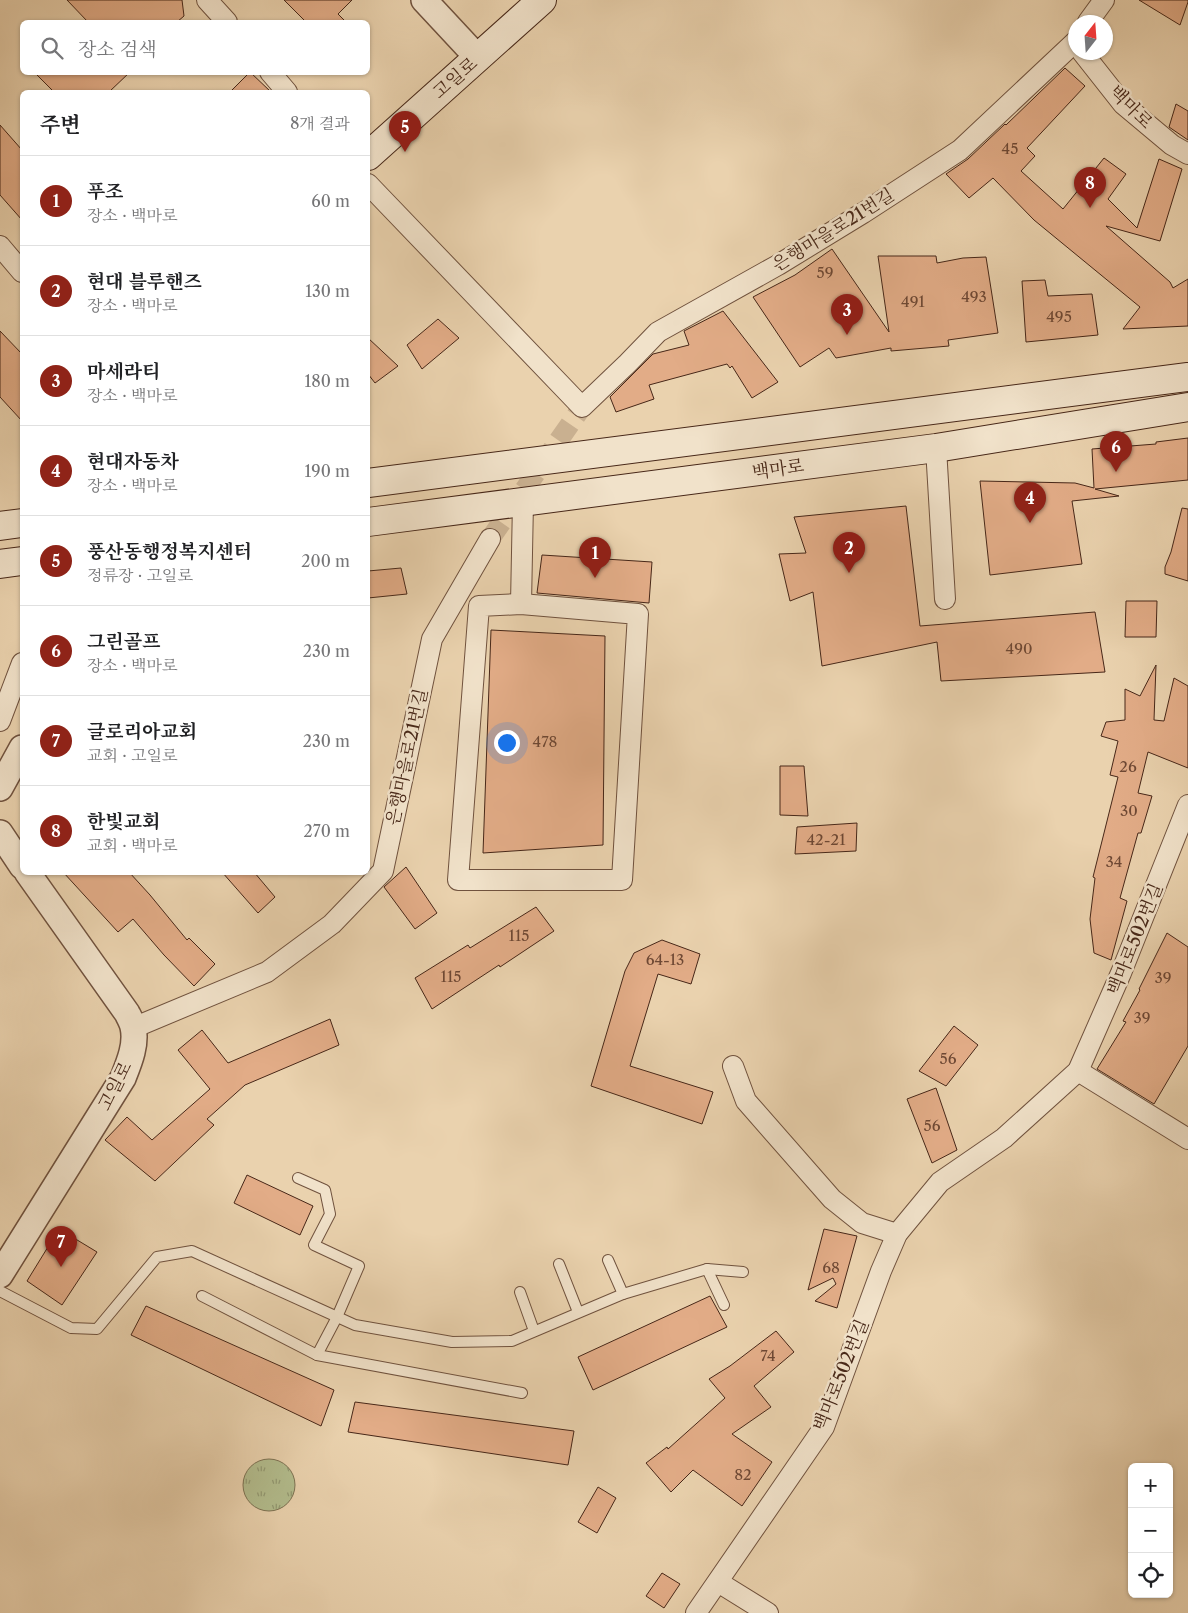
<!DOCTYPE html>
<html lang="ko">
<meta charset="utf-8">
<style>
body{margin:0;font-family:"Libre Caslon Text","Noto Serif KR",serif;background:#f2f2f2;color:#202124}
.controls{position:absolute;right:15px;bottom:15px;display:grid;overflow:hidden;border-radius:8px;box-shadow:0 1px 4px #0004}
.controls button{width:45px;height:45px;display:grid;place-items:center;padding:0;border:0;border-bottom:1px solid #e0e0e0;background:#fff;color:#202124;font:25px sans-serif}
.compass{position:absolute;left:1068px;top:15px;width:45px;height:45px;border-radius:50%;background:#fff;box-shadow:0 1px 4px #0004;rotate:17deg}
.you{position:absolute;left:506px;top:742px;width:18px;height:18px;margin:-12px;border:4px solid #fff;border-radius:50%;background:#1a73e8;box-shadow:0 0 0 8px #1a73e833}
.badge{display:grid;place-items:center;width:32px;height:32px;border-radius:50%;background:#8f2418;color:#fff;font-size:16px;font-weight:700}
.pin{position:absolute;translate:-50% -41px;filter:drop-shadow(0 1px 2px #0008)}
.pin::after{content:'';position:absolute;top:26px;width:18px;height:15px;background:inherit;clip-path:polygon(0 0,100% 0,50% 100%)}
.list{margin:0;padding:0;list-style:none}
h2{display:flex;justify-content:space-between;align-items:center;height:65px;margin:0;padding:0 20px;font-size:21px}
h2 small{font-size:16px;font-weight:400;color:#757577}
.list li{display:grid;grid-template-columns:32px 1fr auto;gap:15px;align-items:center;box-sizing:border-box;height:90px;padding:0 20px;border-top:1px solid #e0e0e0}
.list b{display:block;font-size:19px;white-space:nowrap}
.list p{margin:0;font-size:16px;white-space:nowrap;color:#757577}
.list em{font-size:16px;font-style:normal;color:#757577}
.icon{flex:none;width:28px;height:28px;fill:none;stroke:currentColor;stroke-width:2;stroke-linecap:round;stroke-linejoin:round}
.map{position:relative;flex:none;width:1188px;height:1613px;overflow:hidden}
.search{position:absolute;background:#fff;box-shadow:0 1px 4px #0004;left:20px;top:20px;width:350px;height:55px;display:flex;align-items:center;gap:12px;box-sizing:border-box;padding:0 18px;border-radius:8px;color:#757577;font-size:19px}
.panel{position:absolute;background:#fff;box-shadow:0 1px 4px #0004;left:20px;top:90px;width:350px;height:785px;border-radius:8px}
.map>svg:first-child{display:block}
.park{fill:url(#park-tufts);stroke:#7d7253}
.building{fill:#e2ac87;stroke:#472718}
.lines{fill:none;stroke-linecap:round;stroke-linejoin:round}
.minor-tunnel{stroke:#c9b090;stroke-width:20;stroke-dasharray:20 10;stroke-linecap:butt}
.service-casing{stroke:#70523e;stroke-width:12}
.minor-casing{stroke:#70523e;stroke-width:22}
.tertiary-casing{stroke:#70523e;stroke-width:28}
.secondary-casing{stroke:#472718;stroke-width:30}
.service{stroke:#f1e2ca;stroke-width:10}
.minor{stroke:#f1e2ca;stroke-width:20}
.tertiary{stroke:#f1e2ca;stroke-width:25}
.secondary{stroke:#f1e2ca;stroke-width:28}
.labels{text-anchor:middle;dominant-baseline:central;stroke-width:5;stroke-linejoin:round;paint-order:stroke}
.number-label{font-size:15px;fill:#6e4834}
.street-label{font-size:18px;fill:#472718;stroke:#f1e2ca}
</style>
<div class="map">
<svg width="1188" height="1613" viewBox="0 0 1188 1613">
<defs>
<pattern id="park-tufts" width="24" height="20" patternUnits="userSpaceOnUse" patternTransform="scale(1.25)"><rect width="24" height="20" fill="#b3bd8e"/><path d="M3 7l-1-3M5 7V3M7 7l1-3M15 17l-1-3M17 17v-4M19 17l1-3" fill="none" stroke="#939a73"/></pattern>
</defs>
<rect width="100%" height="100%" fill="#ead2ae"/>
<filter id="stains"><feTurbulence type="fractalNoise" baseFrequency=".004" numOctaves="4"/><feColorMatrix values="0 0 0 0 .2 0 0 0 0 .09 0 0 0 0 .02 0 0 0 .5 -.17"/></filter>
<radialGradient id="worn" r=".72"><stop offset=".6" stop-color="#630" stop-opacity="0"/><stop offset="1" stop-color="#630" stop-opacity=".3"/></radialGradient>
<circle class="park" cx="269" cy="1485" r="26"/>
<g class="building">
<path d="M67 0H182L184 16 177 22H88Z"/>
<path d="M284 0H352L338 14 346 22H306Z"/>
<path d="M1139 0H1188V2L1180 25Z"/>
<path d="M1065 68 1085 86 1027 148 1035 156 1021 171 1063 209 1104 158 1126 174 1108 199 1137 228 1159 159 1182 169 1160 241 1106 226 1170 282 1173 288 1188 279V326L1123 329 1140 307 1034 220 993 178 969 198 946 174 968 159 1005 124 1006 125Z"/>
<path d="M34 72H130L109 92H54Z"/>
<path d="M250 72 271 92H230Z"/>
<path d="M1176 104 1188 111V140L1169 127Z"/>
<path d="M0 125 22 150V220L0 195Z"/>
<path d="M832 249 889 332 878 256H936L937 263 963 258 986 257 998 333 948 340 949 346 891 351V348L836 358 829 348 800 367 753 297 795 275Z"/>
<path d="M1045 280 1048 296 1092 294 1098 335 1026 342 1022 281Z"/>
<path d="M723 311 778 382 752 398 732 366 730 368 727 364 649 385 654 399 616 412 610 397 653 354 689 345 684 331Z"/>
<path d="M438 319 459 338 422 369 407 345Z"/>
<path d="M0 331 22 354V421L0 397Z"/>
<path d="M368 338 398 366 375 383 368 374Z"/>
<path d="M1188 438V480L1095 489 1119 496 1072 501 1082 564 990 575 980 481 1075 483 1094 488 1092 449 1156 444V442Z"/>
<path d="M906 506 920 626 1095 612 1105 672 941 681 937 642 822 666 813 592 790 601 779 554 806 553 794 517Z"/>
<path d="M1182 508 1188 509V581L1165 574V567L1171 552Z"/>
<path d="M542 555 652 562 649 603 537 593Z"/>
<path d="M401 568 407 594 368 598V571Z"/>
<path d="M1126 601H1157L1156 637H1125Z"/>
<path d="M491 630 605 636 603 845 483 853Z"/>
<path d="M1156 665 1154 720 1164 721 1174 678 1188 686V768L1148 752 1138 793 1152 796 1141 833H1138L1120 898 1127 901 1111 960 1094 953 1090 919 1095 878 1093 877 1118 777 1110 775 1118 741 1101 736 1106 722 1125 720V689L1140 696Z"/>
<path d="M780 766H804L808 816 780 815Z"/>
<path d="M857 823 856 851 795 854 797 827Z"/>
<path d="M406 867 437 913 415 929 384 887Z"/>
<path d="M63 872H129L150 895 187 940 189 938 215 964 194 986 164 955 133 919 118 932Z"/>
<path d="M222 872H254L275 897 258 913Z"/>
<path d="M536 907 554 931 500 967 499 965 432 1009 415 978 468 945 470 948Z"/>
<path d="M1167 933 1188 947V1046L1154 1104 1097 1069 1126 1022 1123 1021 1140 990 1139 989Z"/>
<path d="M662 940 700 954 691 984 658 974 630 1066 713 1092 702 1124 591 1086 625 971 634 953Z"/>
<path d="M330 1019 339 1045 245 1085 207 1119 214 1125 155 1181 105 1140 127 1117 152 1140 210 1089 178 1050 202 1030 228 1063Z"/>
<path d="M954 1026 978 1045 946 1086 919 1071Z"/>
<path d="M936 1088 957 1150 932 1163 907 1099Z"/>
<path d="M247 1175 313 1206 300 1235 234 1203Z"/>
<path d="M59 1229 97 1252 62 1305 27 1281Z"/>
<path d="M824 1229 857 1236 837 1308 815 1301 836 1284 833 1278 808 1290Z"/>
<path d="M710 1296 727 1327 593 1390 578 1357Z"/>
<path d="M146 1306 334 1390 321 1426 131 1335Z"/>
<path d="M776 1331 794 1352 754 1386 771 1407 732 1434 772 1462 742 1506 693 1470 671 1492 646 1463 667 1447 668 1449 725 1398 709 1379 730 1366Z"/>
<path d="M355 1402 574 1431 568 1465 348 1432Z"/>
<path d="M598 1487 616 1498 597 1533 578 1522Z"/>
<path d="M662 1573 680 1584 664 1608 646 1596Z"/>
</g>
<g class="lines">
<path class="minor-tunnel" d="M490 539 582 407"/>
<g class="service-casing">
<g id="service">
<path d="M298 1178 325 1190 330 1214 314 1245 359 1266 337 1317 317 1355"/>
<path d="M608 1260 623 1294"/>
<path d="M559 1264 578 1312"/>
<path d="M707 1269 724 1305"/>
<path d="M0 1291 71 1328 97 1329 157 1257 192 1251 355 1325 452 1342 512 1341 623 1294 707 1269 743 1272"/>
<path d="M520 1292 534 1331"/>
<path d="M202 1296 317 1355 522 1393"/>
</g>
</g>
<g class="minor-casing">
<g id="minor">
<path d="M207 0 227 22"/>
<path d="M1088 22 1104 0"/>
<path d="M1082 52 1123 104 1172 145 1188 154"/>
<path d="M270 72 287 92"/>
<path d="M368 184 582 407 628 363 658 332 778 265 863 213 960 150 1076 41"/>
<path d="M0 246 22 272"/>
<path d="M936 448 945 599"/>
<path d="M521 604 638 614 622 880H458L479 606Z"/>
<path d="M521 604 523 502"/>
<path d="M0 721 22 663"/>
<path d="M133 1028 267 972 332 924 383 871 432 639 490 539"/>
<path d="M733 1066 746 1101 832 1199 862 1223 897 1234"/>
<path d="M1078 1071 1188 1139"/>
<path d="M718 1582 768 1613"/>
<path d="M696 1613 824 1427 881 1271 897 1234 940 1182 1004 1138 1078 1071 1121 973 1188 805"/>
</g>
</g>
<g class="tertiary-casing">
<g id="tertiary">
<path d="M424 0 478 58"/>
<path d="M0 788 22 748"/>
<path d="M0 833 22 866"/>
<path d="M0 1275 123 1078C129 1063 137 1044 133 1027 132 1022 129 1017 127 1013L27 872"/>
</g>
</g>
<g class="secondary-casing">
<g id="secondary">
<path d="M368 156 542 0"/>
<path d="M368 483C641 450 914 411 1188 377"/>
<path d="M368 522 936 448 1188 407"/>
<path d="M0 526 22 523"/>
<path d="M0 564 22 561"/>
</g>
</g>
<use href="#service" class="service"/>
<use href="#minor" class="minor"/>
<use href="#tertiary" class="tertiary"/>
<use href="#secondary" class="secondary"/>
</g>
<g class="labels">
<g class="number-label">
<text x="1010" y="148">45</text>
<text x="825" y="272">59</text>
<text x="974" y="296">493</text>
<text x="913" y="301">491</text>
<text x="1059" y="316">495</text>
<text x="1019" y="648">490</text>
<text x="545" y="741">478</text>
<text x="1128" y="766">26</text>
<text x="1129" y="810">30</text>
<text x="826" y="839">42-21</text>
<text x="1114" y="861">34</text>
<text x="519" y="935">115</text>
<text x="665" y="959">64-13</text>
<text x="451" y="976">115</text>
<text x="1163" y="977">39</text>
<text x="1142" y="1017">39</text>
<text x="948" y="1058">56</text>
<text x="932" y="1125">56</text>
<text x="831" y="1267">68</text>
<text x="768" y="1355">74</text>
<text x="743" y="1474">82</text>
</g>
<g class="street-label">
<text transform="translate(455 78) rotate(-41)">고일로</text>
<text transform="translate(1131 107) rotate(45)">백마로</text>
<text transform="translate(833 230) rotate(-32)">은행마을로21번길</text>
<text transform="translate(778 469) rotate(-8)">백마로</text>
<text transform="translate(407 757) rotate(-78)">은행마을로21번길</text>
<text transform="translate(1135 939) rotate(-68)">백마로502번길</text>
<text transform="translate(115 1086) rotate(-63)">고일로</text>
<text transform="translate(841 1375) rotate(-68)">백마로502번길</text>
</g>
</g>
<rect width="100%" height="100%" filter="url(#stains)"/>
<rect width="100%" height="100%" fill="url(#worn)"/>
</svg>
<div class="controls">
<button>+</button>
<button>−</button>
<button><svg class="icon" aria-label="locate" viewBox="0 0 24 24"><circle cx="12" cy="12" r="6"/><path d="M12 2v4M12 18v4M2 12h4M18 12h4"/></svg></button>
</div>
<svg class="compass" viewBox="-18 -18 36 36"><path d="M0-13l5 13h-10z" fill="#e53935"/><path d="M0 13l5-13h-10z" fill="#757577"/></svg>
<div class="you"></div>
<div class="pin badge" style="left:595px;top:578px">1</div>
<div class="pin badge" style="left:849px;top:573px">2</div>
<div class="pin badge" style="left:847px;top:335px">3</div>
<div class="pin badge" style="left:1030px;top:523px">4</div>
<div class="pin badge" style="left:405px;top:152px">5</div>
<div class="pin badge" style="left:1116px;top:472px">6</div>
<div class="pin badge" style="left:61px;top:1267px">7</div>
<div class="pin badge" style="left:1090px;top:208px">8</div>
<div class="search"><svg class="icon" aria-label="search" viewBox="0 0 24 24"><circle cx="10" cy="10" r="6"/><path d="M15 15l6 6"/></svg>장소 검색</div>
<section class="panel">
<h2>주변<small>8개 결과</small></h2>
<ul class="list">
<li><span class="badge">1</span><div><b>푸조</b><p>장소 · 백마로</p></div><em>60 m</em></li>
<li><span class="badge">2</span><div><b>현대 블루핸즈</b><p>장소 · 백마로</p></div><em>130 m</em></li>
<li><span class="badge">3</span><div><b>마세라티</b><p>장소 · 백마로</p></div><em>180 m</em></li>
<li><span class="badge">4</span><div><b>현대자동차</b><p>장소 · 백마로</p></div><em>190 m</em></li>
<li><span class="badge">5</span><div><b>풍산동행정복지센터</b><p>정류장 · 고일로</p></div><em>200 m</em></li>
<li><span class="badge">6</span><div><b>그린골프</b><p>장소 · 백마로</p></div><em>230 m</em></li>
<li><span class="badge">7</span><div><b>글로리아교회</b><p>교회 · 고일로</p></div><em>230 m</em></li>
<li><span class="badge">8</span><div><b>한빛교회</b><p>교회 · 백마로</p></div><em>270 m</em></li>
</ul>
</section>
</div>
